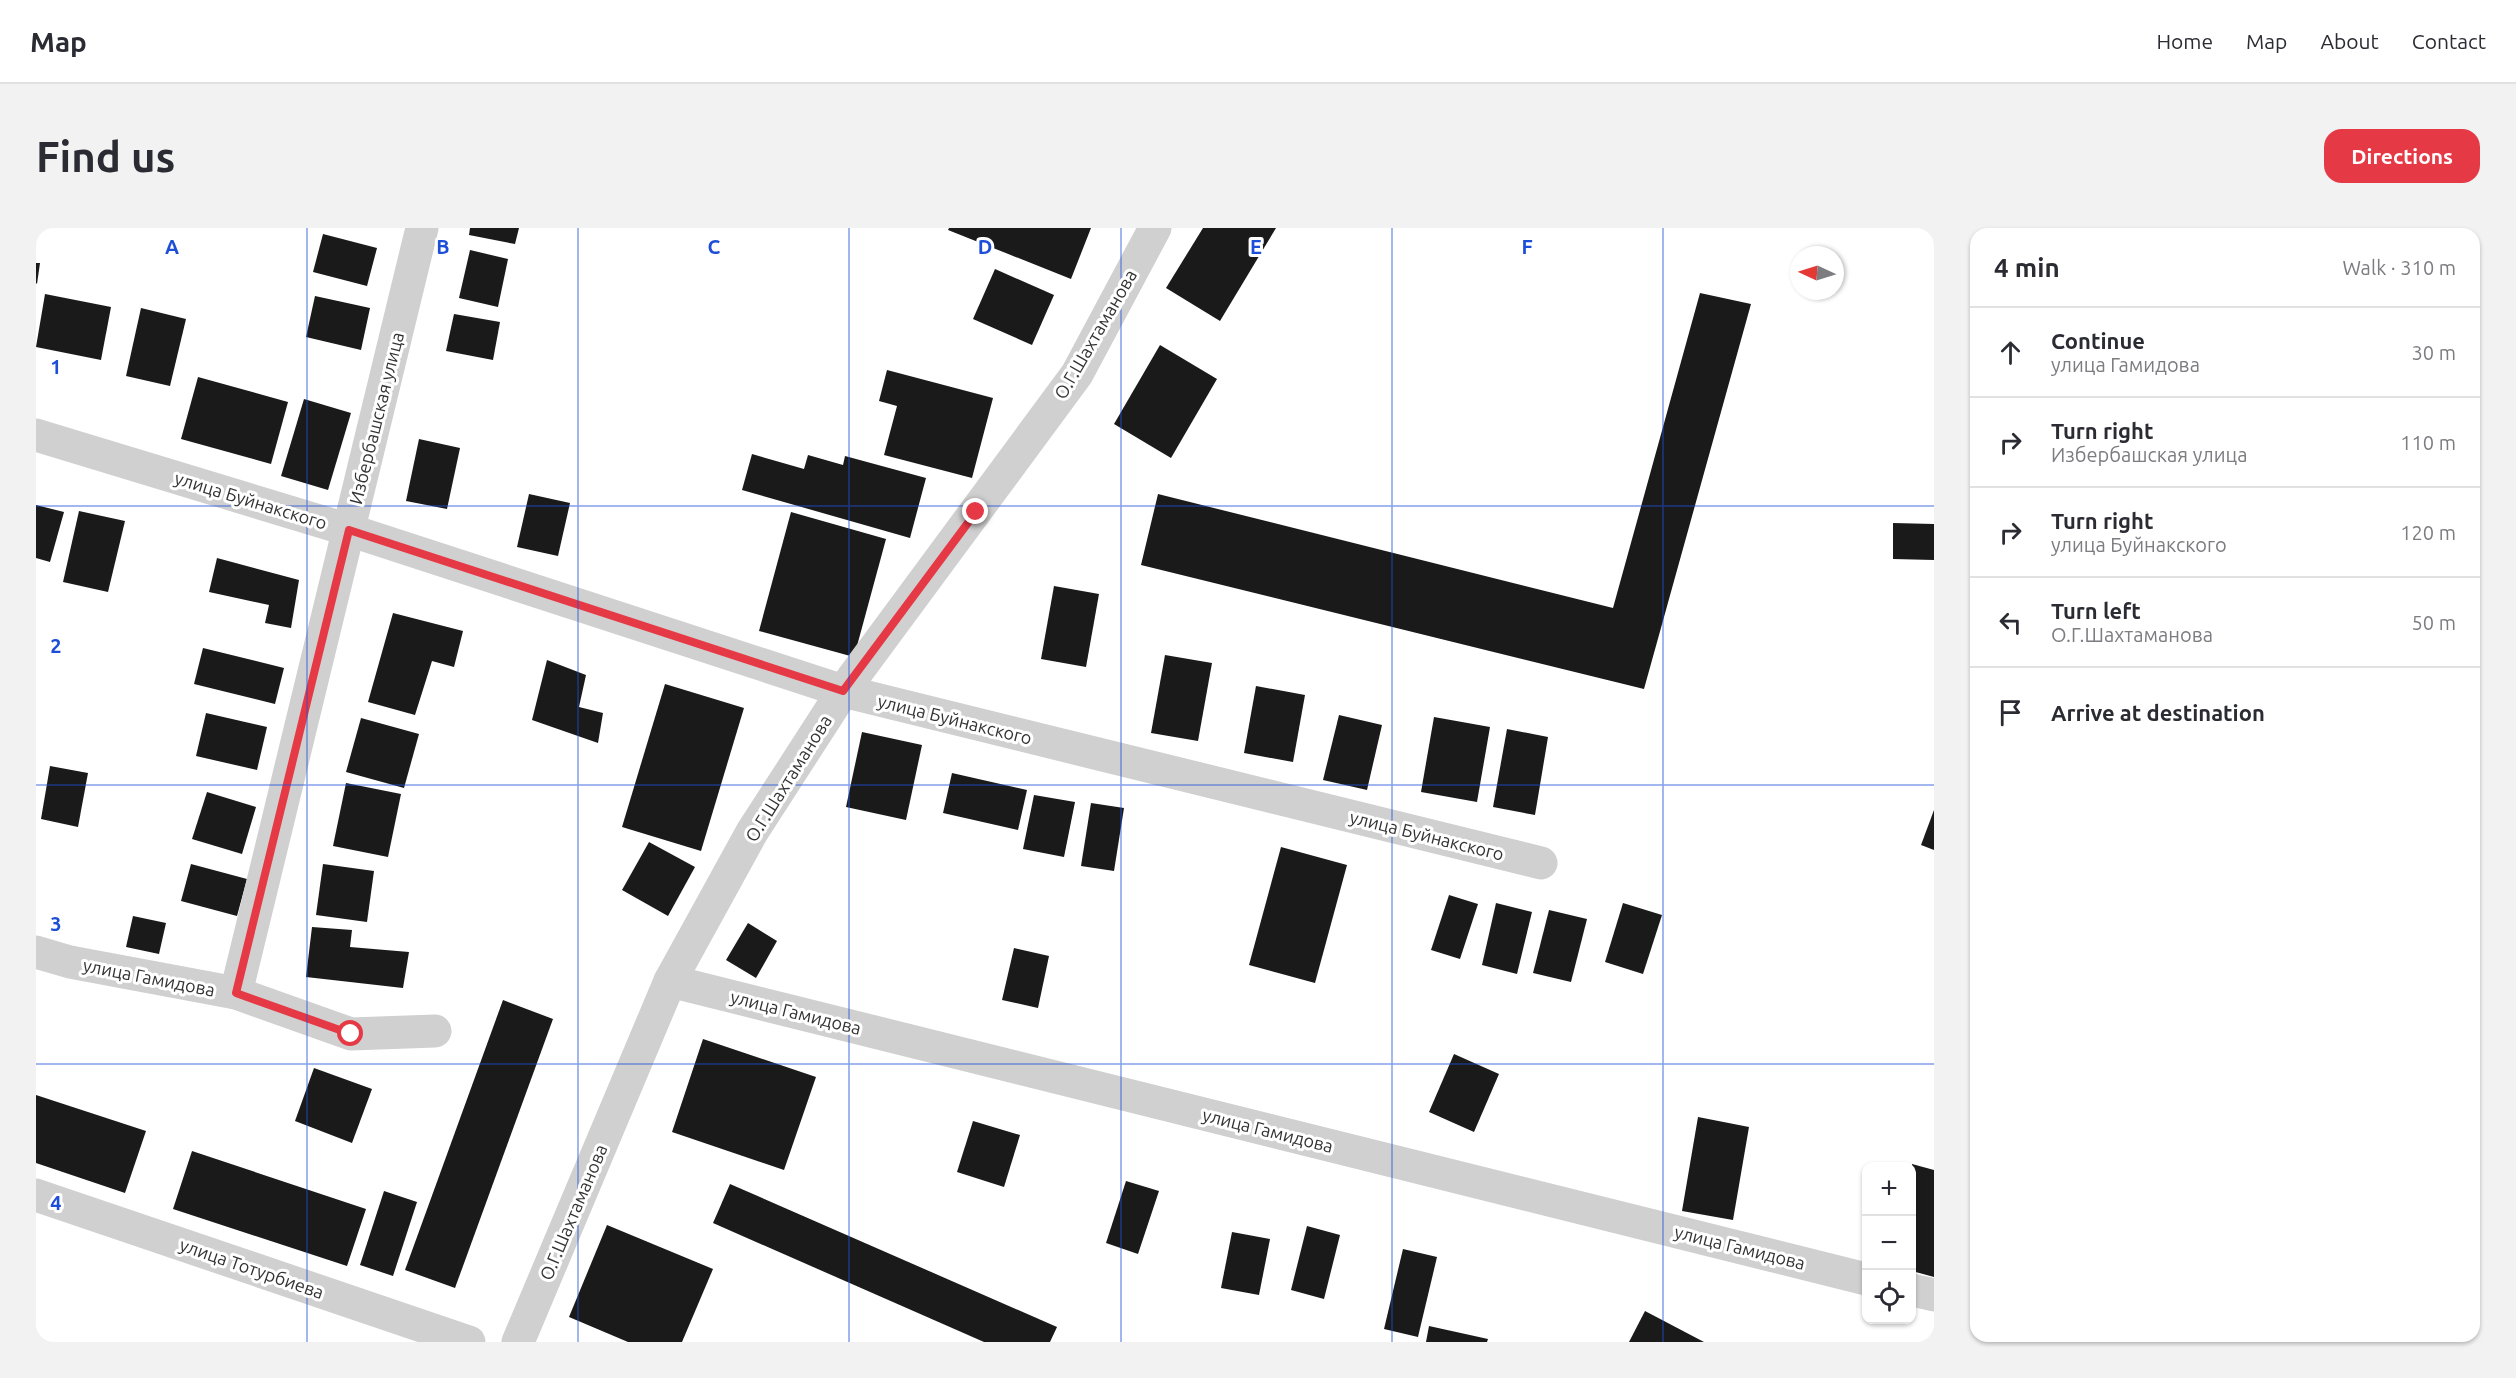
<!DOCTYPE html>
<meta charset="utf-8">
<style>
body{margin:0;font-family:Ubuntu,sans-serif;background:#f2f2f3;color:#2b2b33}
.controls{position:absolute;right:18px;bottom:18px;display:grid;overflow:hidden;border-radius:12px;box-shadow:0 2px 4px #0004}
.controls button{width:54px;height:54px;display:grid;place-items:center;padding:0;border:0;border-bottom:2px solid #e1e1e2;background:#fff;color:#2b2b33;font:30px sans-serif}
.compass{position:absolute;left:1754px;top:18px;width:54px;height:54px;border-radius:50%;background:#fff;box-shadow:0 2px 4px #0004;rotate:274deg}
.stop{position:absolute;width:18px;height:18px;margin:-14px;border:4px solid #e63946;border-radius:50%;background:#fff}
.stop.end{background:#e63946;border-color:#fff;box-shadow:0 2px 6px #0008}
.list{margin:0;padding:0;list-style:none}
h2{display:flex;justify-content:space-between;align-items:center;height:78px;margin:0;padding:0 24px;font-size:26px}
h2 small{font-size:20px;font-weight:400;color:#7c7c81}
.list li{display:grid;grid-template-columns:39px 1fr auto;gap:18px;align-items:center;box-sizing:border-box;height:90px;padding:0 24px;border-top:2px solid #e1e1e2}
.list b{display:block;font-size:22px;white-space:nowrap}
.list p{margin:0;font-size:20px;white-space:nowrap;color:#7c7c81}
.list em{font-size:20px;font-style:normal;color:#7c7c81}
.icon{flex:none;width:33px;height:33px;fill:none;stroke:currentColor;stroke-width:2;stroke-linecap:round;stroke-linejoin:round}
.map{position:relative;flex:none;width:1898px;height:1114px;overflow:hidden;border-radius:18px}
header{display:flex;align-items:center;gap:36px;box-sizing:border-box;height:84px;padding:0 30px;background:#fff;border-bottom:2px solid #e1e1e2}
header strong{font-size:28px}
nav{display:flex;gap:33px;margin-inline-start:auto;font-size:21px}
.intro{display:flex;align-items:center;justify-content:space-between;box-sizing:border-box;height:144px;padding:0 36px}
h1{margin:0;font-size:42px}
.button{padding:15px 27px;border-radius:18px;background:#e63946;color:#fff;font-size:21px;font-weight:700}
main{display:flex;gap:36px;padding:0 36px}
aside{flex:1;background:#fff;border-radius:18px;box-shadow:0 2px 4px #0004}
.map>svg:first-child{display:block}
.building{fill:#1a1a1a}
.lines{fill:none;stroke-linecap:round;stroke-linejoin:round}
.street{stroke:#d0d0d0;stroke-width:33}
.route{stroke:#e63946;stroke-width:8}
.grid{fill:none;stroke:#1d4ed8;stroke-width:1.5;stroke-opacity:0.55}
.labels{text-anchor:middle;dominant-baseline:central;stroke-width:6;stroke-linejoin:round;paint-order:stroke}
.street-label{font-size:18px;fill:#333;stroke:#fff}
.grid-label{font-size:20px;text-anchor:middle;font-weight:bold;fill:#1d4ed8;stroke:#fff;stroke-width:6;stroke-linejoin:round;paint-order:stroke}
</style>
<header>
<strong>Map</strong>
<nav><a>Home</a><a>Map</a><a>About</a><a>Contact</a></nav>
</header>
<div class="intro"><h1>Find us</h1><a class="button">Directions</a></div>
<main>
<div class="map">
<svg width="1898" height="1114" viewBox="0 0 1898 1114">
<rect width="100%" height="100%" fill="#fff"/>
<g class="building">
<path d="M434 0H483L479 16 433 7Z"/>
<path d="M913 0H1055L1035 51 912 2Z"/>
<path d="M1167 0H1240L1184 93 1130 60Z"/>
<path d="M287 6 341 20 331 58 277 44Z"/>
<path d="M434 22 472 31 462 79 423 70Z"/>
<path d="M0 35H4L1 56 0 55Z"/>
<path d="M959 41 1018 67 996 117 937 91Z"/>
<path d="M1664 65 1715 76 1608 461 1105 337 1122 266 1577 380Z"/>
<path d="M9 66 75 79 65 132 0 119Z"/>
<path d="M279 68 334 80 325 122 270 109Z"/>
<path d="M105 80 150 91 134 158 90 148Z"/>
<path d="M418 86 464 94 457 132 410 123Z"/>
<path d="M1124 117 1181 151 1135 230 1078 196Z"/>
<path d="M851 142 957 170 936 250 848 227 861 178 843 173Z"/>
<path d="M162 149 252 174 235 236 145 211Z"/>
<path d="M268 171 315 185 292 262 245 248Z"/>
<path d="M383 211 424 220 411 281 370 273Z"/>
<path d="M716 226 768 241 772 227 807 237 809 228 890 250 874 310 706 262Z"/>
<path d="M493 266 534 275 522 328 481 319Z"/>
<path d="M0 277 28 284 14 334 0 330Z"/>
<path d="M43 283 89 293 72 364 27 354Z"/>
<path d="M755 284 850 311 818 429 723 403Z"/>
<path d="M1857 295 1898 296V332L1857 331Z"/>
<path d="M181 330 263 352 255 400 229 395 233 377 173 364Z"/>
<path d="M1018 358 1063 366 1050 439 1005 431Z"/>
<path d="M357 385 427 403 418 439 396 433 379 487 332 474Z"/>
<path d="M167 420 248 440 239 476 158 456Z"/>
<path d="M1129 427 1176 435 1162 513 1115 505Z"/>
<path d="M511 432 550 447 543 479 567 485 562 515 496 492Z"/>
<path d="M629 456 708 480 665 623 586 599Z"/>
<path d="M1220 458 1269 467 1257 534 1208 525Z"/>
<path d="M170 485 231 499 221 542 160 528Z"/>
<path d="M1303 487 1346 497 1331 562 1287 552Z"/>
<path d="M1398 489 1454 499 1441 574 1385 564Z"/>
<path d="M325 490 383 506 368 560 310 544Z"/>
<path d="M1471 501 1512 509 1499 587 1457 579Z"/>
<path d="M826 504 886 517 870 592 810 579Z"/>
<path d="M14 538 52 545 42 599 5 591Z"/>
<path d="M916 545 991 562 982 602 907 585Z"/>
<path d="M310 555 365 566 352 629 297 618Z"/>
<path d="M171 564 220 579 206 626 156 611Z"/>
<path d="M998 567 1039 574 1028 629 987 621Z"/>
<path d="M1055 575 1088 580 1078 643 1045 638Z"/>
<path d="M1898 582V622L1885 617Z"/>
<path d="M613 614 659 639 632 688 586 662Z"/>
<path d="M1245 619 1311 637 1279 755 1213 737Z"/>
<path d="M155 636 211 651 201 688 145 673Z"/>
<path d="M287 636 338 643 331 694 280 687Z"/>
<path d="M1413 667 1442 676 1424 731 1395 722Z"/>
<path d="M1460 675 1496 684 1481 746 1446 737Z"/>
<path d="M1587 675 1626 687 1607 746 1569 734Z"/>
<path d="M1513 682 1551 691 1535 754 1497 745Z"/>
<path d="M97 688 130 695 123 726 90 719Z"/>
<path d="M712 695 741 713 720 750 690 732Z"/>
<path d="M276 699 316 702 314 719 373 724 367 760 270 749Z"/>
<path d="M978 720 1013 728 1002 780 966 772Z"/>
<path d="M467 772 517 791 419 1060 369 1042Z"/>
<path d="M667 811 780 849 748 942 636 904Z"/>
<path d="M1418 826 1463 846 1438 904 1393 884Z"/>
<path d="M278 840 336 861 316 915 259 893Z"/>
<path d="M0 867 110 903 89 965 0 935Z"/>
<path d="M1662 889 1713 899 1697 992 1646 983Z"/>
<path d="M937 893 984 907 968 959 921 944Z"/>
<path d="M156 923 330 981 311 1038 137 981Z"/>
<path d="M1876 936 1898 942V1049L1876 1043Z"/>
<path d="M1090 953 1123 963 1102 1026 1070 1015Z"/>
<path d="M694 956 1021 1099 1014 1114H948L677 995Z"/>
<path d="M348 963 381 974 357 1048 324 1037Z"/>
<path d="M571 997 677 1041 646 1114H592L533 1089Z"/>
<path d="M1271 998 1304 1007 1288 1071 1255 1062Z"/>
<path d="M1196 1004 1234 1011 1223 1067 1185 1060Z"/>
<path d="M1367 1021 1401 1029 1382 1109 1348 1101Z"/>
<path d="M1609 1083 1668 1114H1593Z"/>
<path d="M1393 1098 1452 1111 1451 1114H1390Z"/>
</g>
<g class="lines">
<g class="street">
<path d="M0 207 313 302 807 463 1505 635"/>
<path d="M0 724 34 734 200 765 315 806 399 803"/>
<path d="M634 753 1830 1051"/>
<path d="M200 765 386 0"/>
<path d="M0 967 433 1114"/>
<path d="M1876 1062 1898 1067"/>
<path d="M482 1114 634 753 716 604 807 463 1041 146 1119 0"/>
</g>
</g>
<g class="lines">
<path class="route" d="M315 806 200 765 313 302 807 463 940 284"/>
</g>
<path class="grid" d="M271 0V1114M542 0V1114M813 0V1114M1085 0V1114M1356 0V1114M1627 0V1114M0 278H1898M0 557H1898M0 836H1898"/>
<g class="labels">
<g class="street-label">
<text transform="translate(1059 106) rotate(-60)">О.Г.Шахтаманова</text>
<text transform="translate(340 190) rotate(-76)">Избербашская улица</text>
<text transform="translate(215 272) rotate(17)">улица Буйнакского</text>
<text transform="translate(919 491) rotate(14)">улица Буйнакского</text>
<text transform="translate(752 550) rotate(-58)">О.Г.Шахтаманова</text>
<text transform="translate(1391 607) rotate(14)">улица Буйнакского</text>
<text transform="translate(113 749) rotate(11)">улица Гамидова</text>
<text transform="translate(760 784) rotate(14)">улица Гамидова</text>
<text transform="translate(1232 902) rotate(14)">улица Гамидова</text>
<text transform="translate(537 984) rotate(-67)">О.Г.Шахтаманова</text>
<text transform="translate(1704 1019) rotate(14)">улица Гамидова</text>
<text transform="translate(216 1040) rotate(19)">улица Тотурбиева</text>
</g>
</g>
<g class="grid-label">
<text x="136" y="26">A</text>
<text x="407" y="26">B</text>
<text x="678" y="26">C</text>
<text x="949" y="26">D</text>
<text x="1220" y="26">E</text>
<text x="1491" y="26">F</text>
<text x="20" y="146">1</text>
<text x="20" y="425">2</text>
<text x="20" y="703">3</text>
<text x="20" y="982">4</text>
</g>
</svg>
<div class="controls">
<button>+</button>
<button>−</button>
<button><svg class="icon" aria-label="locate" viewBox="0 0 24 24"><circle cx="12" cy="12" r="6"/><path d="M12 2v4M12 18v4M2 12h4M18 12h4"/></svg></button>
</div>
<svg class="compass" viewBox="-18 -18 36 36"><path d="M0-13l5 13h-10z" fill="#e53935"/><path d="M0 13l5-13h-10z" fill="#7c7c81"/></svg>
<div class="stop" style="left:315px;top:806px"></div>
<div class="stop end" style="left:940px;top:284px"></div>
</div>
<aside>
<h2>4 min<small>Walk · 310 m</small></h2>
<ul class="list">
<li><svg class="icon" aria-label="ahead" viewBox="0 0 24 24"><path d="M12 20V5M6 11l6-6 6 6"/></svg><div><b>Continue</b><p>улица Гамидова</p></div><em>30 m</em></li>
<li><svg class="icon" aria-label="right" viewBox="0 0 24 24"><path d="M7 20v-9h11M14 6l5 5-5 5"/></svg><div><b>Turn right</b><p>Избербашская улица</p></div><em>110 m</em></li>
<li><svg class="icon" aria-label="right" viewBox="0 0 24 24"><path d="M7 20v-9h11M14 6l5 5-5 5"/></svg><div><b>Turn right</b><p>улица Буйнакского</p></div><em>120 m</em></li>
<li><svg class="icon" aria-label="left" viewBox="0 0 24 24"><path d="M17 20v-9H6M10 6l-5 5 5 5"/></svg><div><b>Turn left</b><p>О.Г.Шахтаманова</p></div><em>50 m</em></li>
<li><svg class="icon" aria-label="arrive" viewBox="0 0 24 24"><path d="M6 21V4h12l-3 4 3 4H6"/></svg><div><b>Arrive at destination</b></div></li>
</ul>
</aside>
</main>
